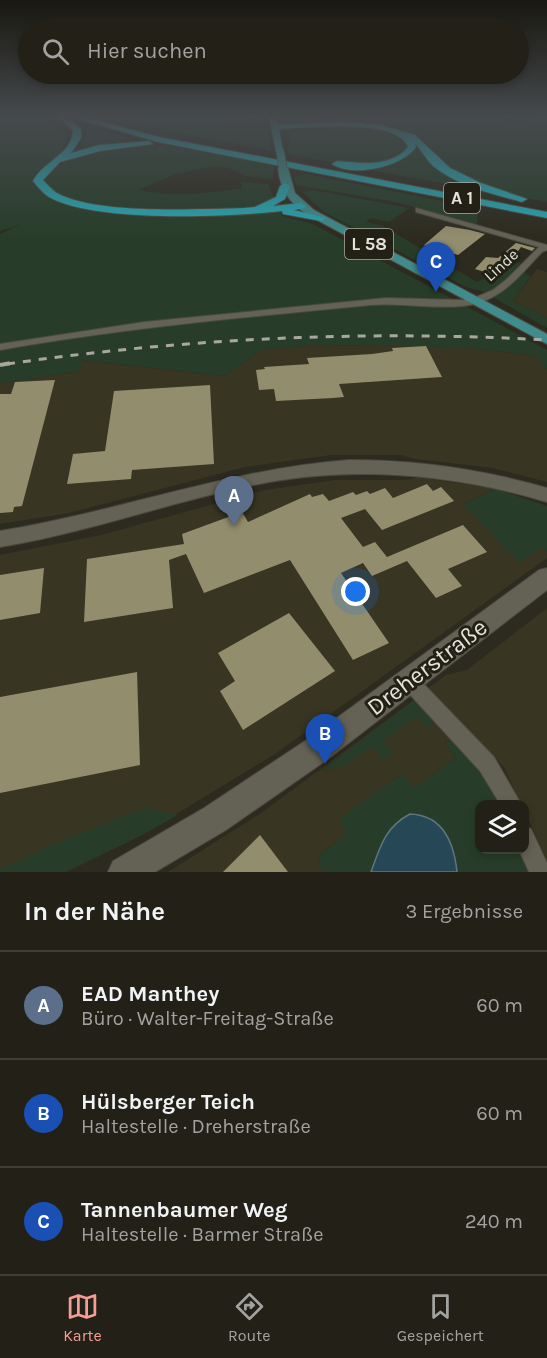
<!DOCTYPE html>
<html lang="de">
<meta charset="utf-8">
<style>
body{margin:0;font-family:Karla,sans-serif;background:#2a2820;color:#f1f3f6}
.controls{position:absolute;right:18px;bottom:18px;display:grid;overflow:hidden;border-radius:12px;box-shadow:0 3px 9px #0003}
.controls button{width:54px;height:54px;display:grid;place-items:center;padding:0;border:0;border-bottom:2px solid #3f3e36;background:#222017;color:#f1f3f6;font:30px sans-serif}
.you{position:absolute;left:356px;top:592px;width:21px;height:21px;margin:-15px;border:4px solid #fff;border-radius:50%;background:#1a73e8;box-shadow:0 0 0 9px #1a73e833}
.badge{display:grid;place-items:center;width:39px;height:39px;border-radius:50%;background:#f59c94;color:#fff;font-size:20px;font-weight:700}
.pin{position:absolute;translate:-50% -50px;filter:drop-shadow(0 2px 3px #0008)}
.pin::after{content:'';position:absolute;top:32px;width:21px;height:18px;background:inherit;clip-path:polygon(0 0,100% 0,50% 100%)}
.list{margin:0;padding:0;list-style:none}
h2{display:flex;justify-content:space-between;align-items:center;height:78px;margin:0;padding:0 24px;font-size:26px}
h2 small{font-size:20px;font-weight:400;color:#a2a3a1}
.list li{display:grid;grid-template-columns:39px 1fr auto;gap:18px;align-items:center;box-sizing:border-box;height:108px;padding:0 24px;border-top:2px solid #3f3e36}
.list b{display:block;font-size:22px;white-space:nowrap}
.list p{margin:0;font-size:20px;white-space:nowrap;color:#a2a3a1}
.list em{font-size:20px;font-style:normal;color:#a2a3a1}
.icon{flex:none;width:33px;height:33px;fill:none;stroke:currentColor;stroke-width:2;stroke-linecap:round;stroke-linejoin:round}
.map{position:relative;flex:none;width:547px;height:872px;overflow:hidden}
.search{position:absolute;background:#222017;box-shadow:0 3px 9px #0003;left:18px;right:18px;top:18px;height:66px;display:flex;align-items:center;gap:15px;box-sizing:border-box;padding:0 21px;border-radius:33px;color:#a2a3a1;font-size:22px}
.sheet{height:402px;background:#222017}
nav{display:flex;justify-content:space-around;align-items:center;box-sizing:border-box;height:84px;border-top:2px solid #3f3e36;background:#222017;font-size:16px;color:#a2a3a1}
nav a{display:grid;justify-items:center;gap:3px}
nav .on{color:#f59c94}
.map>svg:first-child{display:block}
.built{fill:#383522}
.green{fill:#273d29}
.water{fill:#264856;stroke:#5f767e;stroke-width:1.5}
.building{fill:#928d6d}
.lines{fill:none;stroke-linecap:round;stroke-linejoin:round}
.street-casing{stroke:#4b493f;stroke-width:2}
.secondary-casing{stroke:#4b493f;stroke-width:2}
.primary-casing{stroke:#4b493f;stroke-width:2}
.highway-casing{stroke:#4b493f;stroke-width:2}
.street{fill:#646254;fill-rule:evenodd}
.secondary{fill:#646254;fill-rule:evenodd}
.primary{fill:#408b8c;fill-rule:evenodd}
.highway{fill:#28a7b2;fill-rule:evenodd}
.rail-far1{stroke:#a9a79e;stroke-width:3;stroke-dasharray:8 8;stroke-linecap:butt}
.rail{stroke:#a9a79e;stroke-width:4;stroke-dasharray:10 10;stroke-linecap:butt}
.primary-bridge-casing{stroke:#4b493f;stroke-width:9;stroke-linecap:butt}
.primary-bridge{stroke:#408b8c;stroke-width:8}
.labels{text-anchor:middle;dominant-baseline:central;stroke-width:6;stroke-linejoin:round;paint-order:stroke}
.far-street-label{font-size:16px;fill:#e4e3db;stroke:#232115}
.shield{fill:#232115;stroke:#aaa9a0;stroke-width:1.5}
.shield-label{font-size:18px;font-weight:bold;fill:#e4e3db}
.near-street-label{font-size:24px;fill:#e4e3db;stroke:#232115}
</style>
<div class="map">
<svg width="547" height="872" viewBox="0 0 547 872">
<rect width="100%" height="100%" fill="#2d2b1f"/>
<g class="built">
<path d="M537 269 547 272V318L513 301Z"/>
<path d="M318 345 464 347 537 356 547 369V482L493 468 415 459 401 455H331L245 467 69 513 0 524V383L80 371 82 360 224 376 263 349Z"/>
<path d="M418 477 496 489 463 504 542 547 547 551V558L275 754 142 835 66 872H0V555L101 535 265 490 335 480H408Z"/>
<path d="M547 608V861L525 812 524 804H521L504 767 426 690 446 675 467 670Z"/>
<path d="M414 700 455 739 445 743 456 758 413 789 402 774 339 819 347 834 321 853 318 864 324 872H168L261 813Z"/>
</g>
<g class="green">
<path d="M0 116C30 116 44 115 67 137L57 166C120 126 206 153 274 165V175L270 179 246 176 231 169 214 166 176 174 138 190C174 197 206 194 242 188L241 182 268 184 282 216 313 224 547 350V369L537 356 464 347 318 345 263 349 224 376 83 360 80 371 0 383V234L20 225 0 231Z"/>
<path d="M111 116H227L225 127H267L272 151 147 126Z"/>
<path d="M283 116C299 116 392 119 399 116H506L499 121 520 125 532 119 547 121V202C513 196 472 184 444 163 432 154 429 140 415 135 375 119 332 127 291 122Z"/>
<path d="M89 127 134 140 79 148 87 134 86 128Z"/>
<path d="M286 127C324 127 370 120 405 135 417 141 421 152 431 161 450 178 477 186 501 194L354 167C373 166 408 168 415 146 392 114 319 133 286 127Z"/>
<path d="M306 129C336 129 388 121 409 147 390 177 318 160 289 154 286 147 288 138 294 133L292 132Z"/>
<path d="M306 174 477 208V224L395 202 296 185 294 177Z"/>
<path d="M313 190 409 208 389 222 371 218 366 222 383 226 477 282 520 262 526 274 531 276 513 301 547 318V328L482 291 466 287 324 212 302 192Z"/>
<path d="M496 489 547 506V551L542 547 520 563 463 504Z"/>
<path d="M414 700 429 713 433 723 428 729 417 717 383 740 393 753 383 760 374 746 345 765 322 770Z"/>
<path d="M455 739 499 795 503 804H480V850H522L532 872H324L318 864 321 853 347 834 338 819 402 774 414 788 456 758 445 743Z"/>
<path d="M145 808 178 815 142 835 66 872H0V869L54 844Z"/>
</g>
<path class="water" d="M410 814C443 815 454 843 457 872H371C380 847 385 827 410 814Z"/>
<g class="building">
<path d="M446 226 470 230 485 234 458 255 424 245Z"/>
<path d="M516 243 535 248 532 251 521 247 508 265 502 263 491 274 475 269 486 257 498 258Z"/>
<path d="M426 346 442 377 339 384 344 397 333 398 276 401 274 389 259 390 256 370 265 369 264 367 309 364 307 358 372 354 393 351 392 348Z"/>
<path d="M55 380 22 506 14 507 13 512 0 513V394H11L15 382Z"/>
<path d="M210 385 214 464 132 470 131 479 67 484 73 454 105 451 114 391Z"/>
<path d="M427 484 433 491 441 487 454 501 382 530 365 509 341 518 363 547 375 542 387 557 463 525 487 552 448 569 462 586 436 598 407 561 372 576 363 563 341 573 389 643 353 660 290 560 204 593 186 554 169 560 173 608 84 622 87 559 184 544 182 534 242 512 248 522 310 494 312 497 323 494 329 501 353 492 356 495 367 491 370 494 385 488 393 498Z"/>
<path d="M44 568 40 613 0 620V575Z"/>
<path d="M289 613 335 671 243 730 220 691 235 681 218 653Z"/>
<path d="M137 672 140 765 0 793V697Z"/>
<path d="M260 835 288 872H223Z"/>
</g>
<g class="lines">
<g class="street-casing">
<g id="street">
<path d="M530 116 547 118V122L531 117Z"/>
<path d="M416 208 547 245V250L542 252C523 272 507 294 479 303 448 312 405 302 371 305 247 317 123 328 0 350V344L144 322 386 298 463 300 474 298 493 290 507 279 539 247 416 212Z"/>
<path d="M409 673 415 675 494 757 521 804H500L480 771 403 687 400 681 403 675Z"/>
<path d="M524 826 531 829 547 863V872H529L519 850H524Z"/>
</g>
</g>
<g class="secondary-casing">
<g id="secondary">
<path d="M349 460C417 460 481 469 547 488V502C456 475 363 466 269 482 178 499 91 532 0 547V531C118 512 229 469 349 460Z"/>
<path d="M547 568V590L328 759 226 830 155 872H108L113 861 204 808 308 739 539 570Z"/>
</g>
</g>
<g class="primary-casing">
<g id="primary">
<path d="M269 116H277L283 153 276 151Z"/>
<path d="M283 165 288 168 295 193 314 210 547 334V344L306 214C289 202 280 189 278 168Z"/>
</g>
</g>
<g class="highway-casing">
<g id="highway">
<path d="M57 116H66L81 129V138L71 153 99 145 149 141 153 144 100 151 60 162 43 180C47 184 52 190 57 193 96 215 199 209 244 208L255 207 276 197 280 186 285 183 290 186 285 199 273 206 301 203 306 206 305 208 294 210 326 218 321 221 283 214 282 211C230 217 94 223 49 197 44 194 37 186 33 181 43 161 73 154 73 130Z"/>
<path d="M68 116H81L159 137 547 212V218L158 142Z"/>
<path d="M345 122 381 125 415 135 450 168 481 183 527 199 522 202C492 194 458 186 433 166 426 159 421 150 415 143L416 147C402 167 353 178 332 164L337 161C361 163 391 168 408 147 398 117 303 128 275 129L271 127 275 125Z"/>
</g>
</g>
<use href="#street" class="street"/>
<use href="#secondary" class="secondary"/>
<use href="#primary" class="primary"/>
<use href="#highway" class="highway"/>
<path class="rail-far1" d="M7 364C187 338 366 330 547 340"/>
<path class="rail" d="M0 365 17 362"/>
<g class="primary-bridge-casing">
<path id="primary-bridge" d="M280 151 283 168"/>
</g>
<use href="#primary-bridge" class="primary-bridge"/>
</g>
<linearGradient id="sky" x2="0" y2="1"><stop stop-color="#191811"/><stop offset="0.49" stop-color="#464a4d"/><stop offset="1" stop-color="#464a4d" stop-opacity="0"/></linearGradient>
<rect width="547" height="238" fill="url(#sky)"/>
<g class="labels">
<g class="far-street-label">
<text transform="translate(501 265) rotate(-42)">Linde</text>
</g>
<g class="shield">
<rect x="444" y="183" width="36" height="30" rx="4.5"/>
<rect x="345" y="229" width="48" height="30" rx="4.5"/>
</g>
<g class="shield-label">
<text x="462" y="198">A 1</text>
<text x="369" y="244">L 58</text>
</g>
<g class="near-street-label">
<text transform="translate(427 667) rotate(-37)">Dreherstraße</text>
</g>
</g>
</svg>
<div class="controls">
<button><svg class="icon" aria-label="layers" viewBox="0 0 24 24"><path d="M12 4l9 5-9 5-9-5zM3 14l9 5 9-5"/></svg></button>
</div>
<div class="you"></div>
<div class="pin badge" style="left:234px;top:526px;background:#5c6f8a">A</div>
<div class="pin badge" style="left:325px;top:764px;background:#1a4fb4">B</div>
<div class="pin badge" style="left:436px;top:292px;background:#1a4fb4">C</div>
<div class="search"><svg class="icon" aria-label="search" viewBox="0 0 24 24"><circle cx="10" cy="10" r="6"/><path d="M15 15l6 6"/></svg>Hier suchen</div>
</div>
<section class="sheet">
<h2>In der Nähe<small>3 Ergebnisse</small></h2>
<ul class="list">
<li><span class="badge" style="background:#5c6f8a">A</span><div><b>EAD Manthey</b><p>Büro · Walter-Freitag-Straße</p></div><em>60 m</em></li>
<li><span class="badge" style="background:#1a4fb4">B</span><div><b>Hülsberger Teich</b><p>Haltestelle · Dreherstraße</p></div><em>60 m</em></li>
<li><span class="badge" style="background:#1a4fb4">C</span><div><b>Tannenbaumer Weg</b><p>Haltestelle · Barmer Straße</p></div><em>240 m</em></li>
</ul>
</section>
<nav>
<a class="on"><svg class="icon" aria-label="map" viewBox="0 0 24 24"><path d="M3 6l6-2 6 2 6-2v14l-6 2-6-2-6 2zM9 4v14M15 6v14"/></svg>Karte</a>
<a><svg class="icon" aria-label="directions" viewBox="0 0 24 24"><path d="M12 3l9 9-9 9-9-9zM9 14v-3h6M13 9l2 2-2 2"/></svg>Route</a>
<a><svg class="icon" aria-label="saved" viewBox="0 0 24 24"><path d="M7 4h10v16l-5-4-5 4z"/></svg>Gespeichert</a>
</nav>
